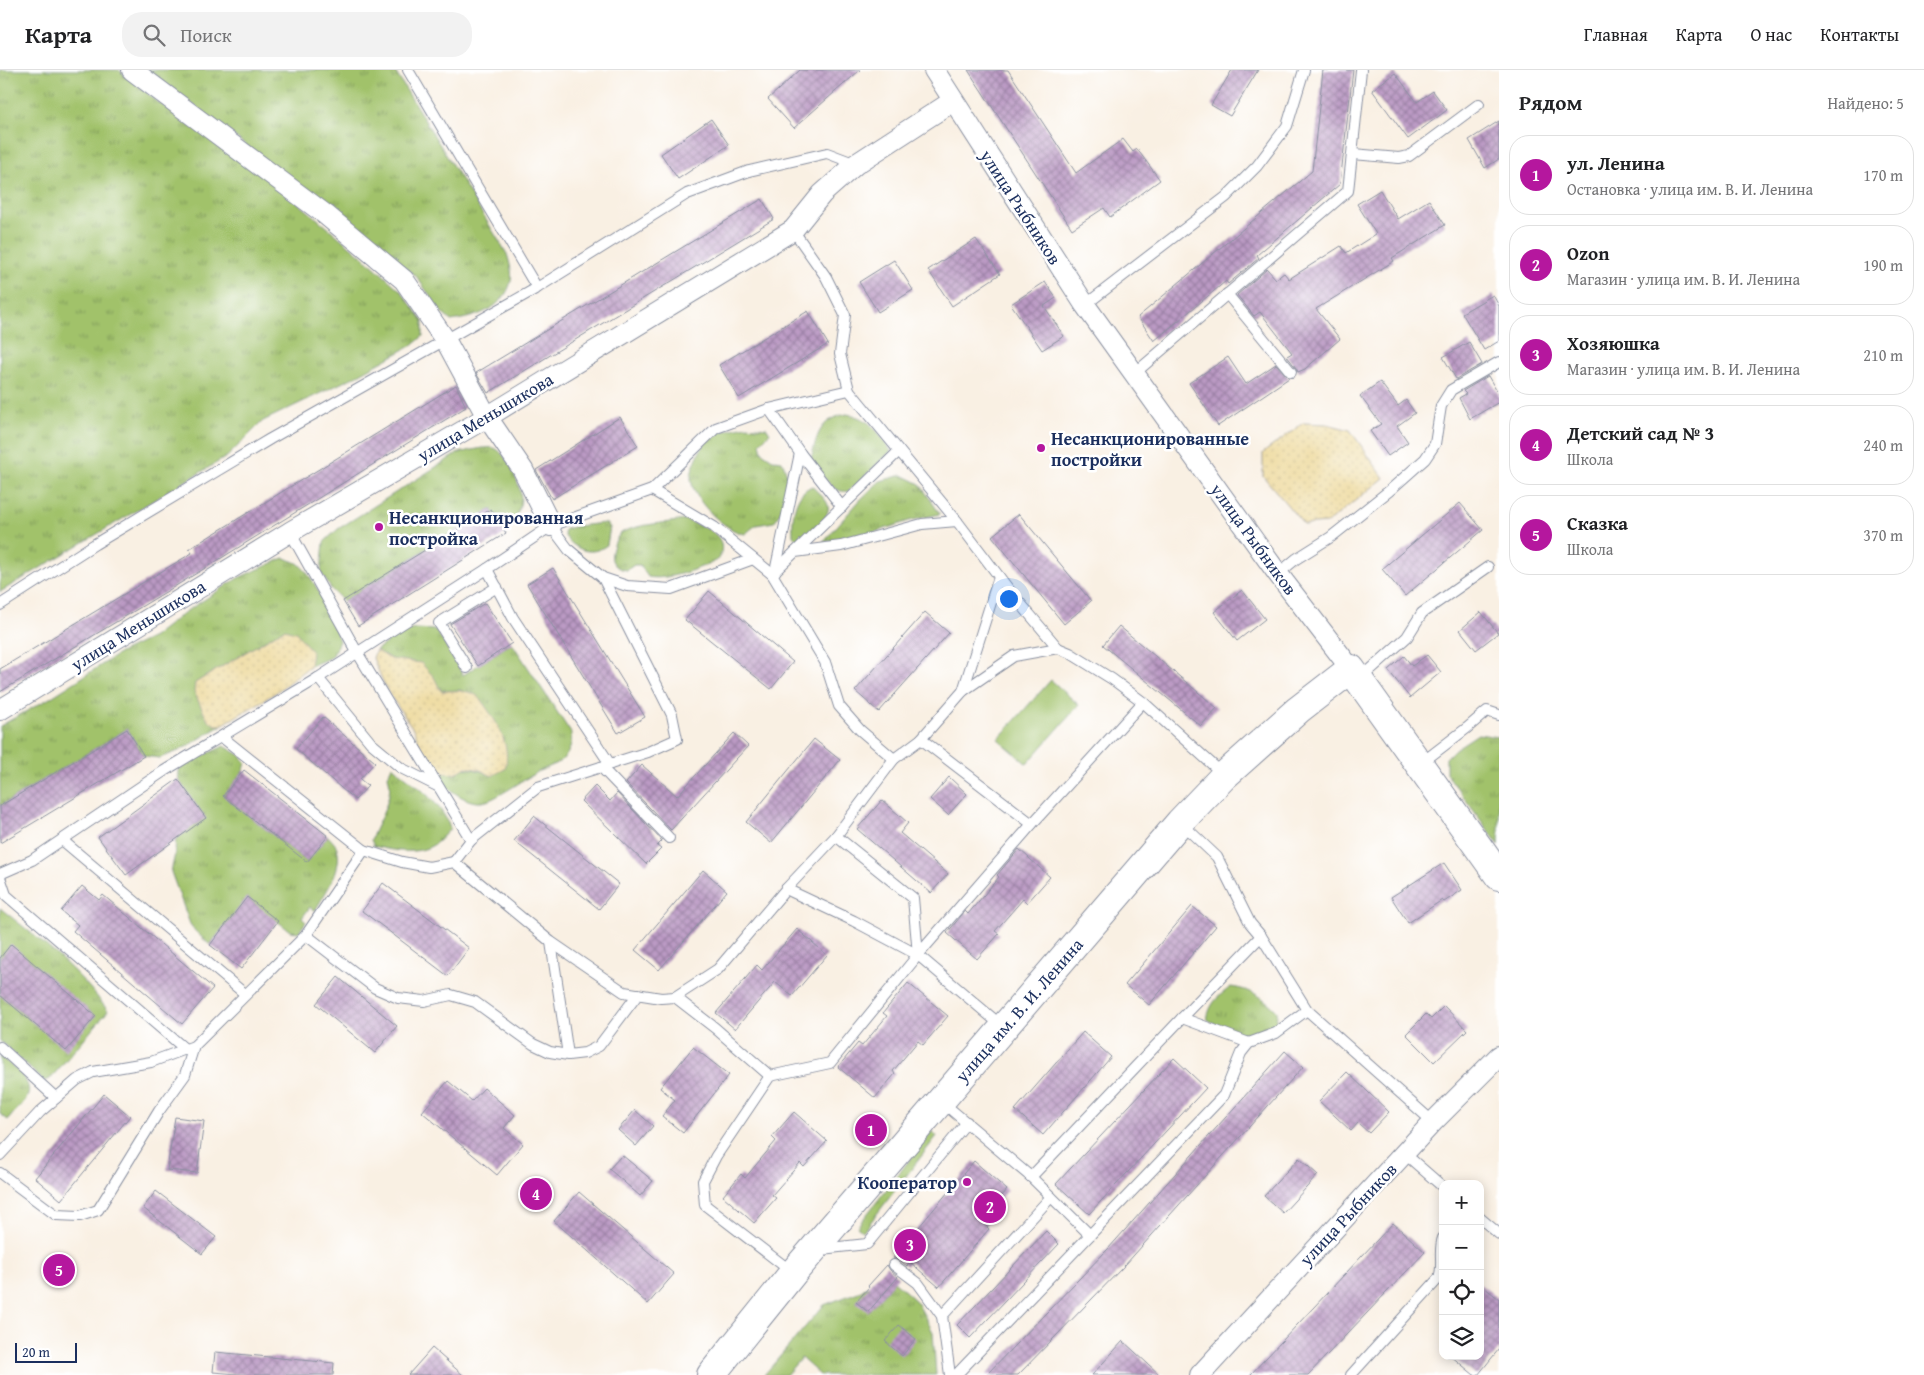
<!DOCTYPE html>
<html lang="ru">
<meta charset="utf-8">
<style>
body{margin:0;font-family:"Gentium Book Plus",serif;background:#f2f2f2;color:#202124}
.controls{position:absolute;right:15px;bottom:15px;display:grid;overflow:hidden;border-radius:10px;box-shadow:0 2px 12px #0003}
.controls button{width:45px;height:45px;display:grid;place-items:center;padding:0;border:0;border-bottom:1px solid #e0e0e0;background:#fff;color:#202124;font:25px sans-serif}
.scale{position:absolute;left:15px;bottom:12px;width:62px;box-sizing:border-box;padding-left:5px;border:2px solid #1b2f5e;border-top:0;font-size:14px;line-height:18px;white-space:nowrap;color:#1b2f5e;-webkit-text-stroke:4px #fff;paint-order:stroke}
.you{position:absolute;left:1008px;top:528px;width:18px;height:18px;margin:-12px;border:4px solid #fff;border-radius:50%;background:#1a73e8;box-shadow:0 0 0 8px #1a73e833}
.badge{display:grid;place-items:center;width:32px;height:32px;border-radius:50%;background:#b5179e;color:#fff;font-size:16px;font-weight:700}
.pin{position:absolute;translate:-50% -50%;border:2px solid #fff;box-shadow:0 1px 5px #0006}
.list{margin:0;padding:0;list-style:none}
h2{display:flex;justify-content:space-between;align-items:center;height:65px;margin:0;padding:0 20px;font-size:21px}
h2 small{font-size:16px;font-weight:400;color:#757577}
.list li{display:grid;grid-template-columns:32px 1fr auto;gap:15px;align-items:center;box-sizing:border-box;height:80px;margin:0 10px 10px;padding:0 10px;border:1px solid #e0e0e0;border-radius:20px}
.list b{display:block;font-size:19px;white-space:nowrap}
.list p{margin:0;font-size:16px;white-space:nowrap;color:#757577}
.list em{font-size:16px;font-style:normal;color:#757577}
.icon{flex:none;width:28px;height:28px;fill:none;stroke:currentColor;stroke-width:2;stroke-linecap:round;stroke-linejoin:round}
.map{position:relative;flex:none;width:1499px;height:1305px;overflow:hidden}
header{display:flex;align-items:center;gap:30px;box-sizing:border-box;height:70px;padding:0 25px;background:#fff;border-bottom:1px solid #e0e0e0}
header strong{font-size:24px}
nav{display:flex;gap:28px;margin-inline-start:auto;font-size:18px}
.search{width:350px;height:45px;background:#f2f2f2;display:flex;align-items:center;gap:12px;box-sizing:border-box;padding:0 18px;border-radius:20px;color:#757577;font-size:19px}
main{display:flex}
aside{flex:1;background:#fff}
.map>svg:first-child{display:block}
.grass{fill:url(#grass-tufts);stroke:#5e7864}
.sand{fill:url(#sand-dots);stroke:#84847e}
.park{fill:#a1c26b;stroke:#5e7864}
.building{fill:url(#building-cross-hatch)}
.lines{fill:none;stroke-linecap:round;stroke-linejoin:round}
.service-casing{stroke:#8a90a0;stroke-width:12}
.minor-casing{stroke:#8a90a0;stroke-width:22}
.secondary-casing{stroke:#8a90a0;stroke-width:30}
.service{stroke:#fff;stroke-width:10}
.minor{stroke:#fff;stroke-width:20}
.secondary{stroke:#fff;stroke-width:28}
.poi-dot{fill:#b5179e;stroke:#fff;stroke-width:2}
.labels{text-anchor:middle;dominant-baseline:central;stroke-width:5;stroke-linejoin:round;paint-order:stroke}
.street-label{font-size:18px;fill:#1b2f5e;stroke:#fff}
.poi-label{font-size:18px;font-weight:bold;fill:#1b2f5e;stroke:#fff;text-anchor:start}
</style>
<header>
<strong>Карта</strong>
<div class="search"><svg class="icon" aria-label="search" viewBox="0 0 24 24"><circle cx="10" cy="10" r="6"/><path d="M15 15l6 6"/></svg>Поиск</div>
<nav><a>Главная</a><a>Карта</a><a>О нас</a><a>Контакты</a></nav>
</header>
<main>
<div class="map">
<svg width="1499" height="1305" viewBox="0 0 1499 1305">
<defs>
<pattern id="grass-tufts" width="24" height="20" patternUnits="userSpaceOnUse" patternTransform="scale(1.25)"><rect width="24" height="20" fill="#a1c26b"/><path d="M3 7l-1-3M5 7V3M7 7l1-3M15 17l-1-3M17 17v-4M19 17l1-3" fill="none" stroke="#829e5b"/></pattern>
<pattern id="sand-dots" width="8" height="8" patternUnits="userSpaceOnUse" patternTransform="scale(1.25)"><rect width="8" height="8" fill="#eeda9e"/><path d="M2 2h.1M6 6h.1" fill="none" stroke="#ccbb8a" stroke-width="1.8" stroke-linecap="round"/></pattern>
<pattern id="building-cross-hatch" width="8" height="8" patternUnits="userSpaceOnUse" patternTransform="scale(1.25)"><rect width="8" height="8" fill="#bb9ac4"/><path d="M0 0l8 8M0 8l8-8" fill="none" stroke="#977ea2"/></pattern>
</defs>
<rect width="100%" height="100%" fill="#fff"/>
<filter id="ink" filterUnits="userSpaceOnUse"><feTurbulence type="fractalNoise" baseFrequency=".02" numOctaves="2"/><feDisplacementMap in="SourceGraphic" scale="10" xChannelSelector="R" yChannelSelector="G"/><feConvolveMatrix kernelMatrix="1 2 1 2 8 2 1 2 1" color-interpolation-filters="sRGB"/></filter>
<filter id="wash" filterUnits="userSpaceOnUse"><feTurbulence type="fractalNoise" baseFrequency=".0096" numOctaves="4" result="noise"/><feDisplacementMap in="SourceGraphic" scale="20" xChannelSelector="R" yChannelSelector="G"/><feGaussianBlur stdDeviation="1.12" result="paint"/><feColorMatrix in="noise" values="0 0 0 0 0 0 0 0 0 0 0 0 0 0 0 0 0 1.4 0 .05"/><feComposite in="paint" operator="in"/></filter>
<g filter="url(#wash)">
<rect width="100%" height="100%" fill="#f9f0e3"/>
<g class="grass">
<path d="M0 0H119L158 32 248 91 369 192 401 221 423 251V266L414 274 360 304 263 351 228 386 0 522Z"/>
<path d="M148 0H394L507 184C509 191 513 203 511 211 504 239 477 247 451 251L442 243 416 206Z"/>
<path d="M847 344C872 349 877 361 891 381L849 421C832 425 820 402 811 389 817 366 819 349 847 344Z"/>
<path d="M746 356 767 358 770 363 760 373 762 382 774 390 782 391C792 411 787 435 774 452L756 455 745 464C724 461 690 428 691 406 692 398 701 376 707 371 716 361 733 359 746 356Z"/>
<path d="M482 378C485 378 491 377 494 378 507 382 521 416 521 428 521 441 512 453 506 463L491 439 343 531 331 519 321 502 324 472 338 459 458 383Z"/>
<path d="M902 405 920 414 940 444 909 451 869 464 823 472 861 429 880 411Z"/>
<path d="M812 416C816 421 823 426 826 431 836 445 811 461 802 470H797L793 466C792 449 793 424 812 416Z"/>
<path d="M685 450C704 457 730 464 719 489 701 498 668 511 648 507L640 495H634L627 500C619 499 615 497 612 490 611 485 612 483 613 478 614 474 617 467 620 464 632 454 669 453 685 450Z"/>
<path d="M605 453 610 457 607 475C591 487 575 480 564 465L565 459 577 456Z"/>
<path d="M284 488C289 490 295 491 299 494 317 510 332 549 339 571L332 587 310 596 311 582 284 559 195 613 215 655H222L181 680 160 688 144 686 127 659 0 736V656L50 628 120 583 153 567 185 542 238 508Z"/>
<path d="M416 559 436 560 463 605 512 573 571 663C572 673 571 680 564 688 559 694 547 697 540 701 526 707 495 731 482 732 463 734 442 713 429 702 454 699 469 694 492 706L461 620 441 621 376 580 402 562Z"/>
<path d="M1478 664 1499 667V775L1446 703V688L1455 679Z"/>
<path d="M224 676 240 685 246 692 244 700 224 726 307 792 328 766C331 770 336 774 337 778 344 799 324 824 315 841L310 837 302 848 306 852 299 862 290 861 247 828 210 875 195 861 190 854 171 802 175 784 179 700 185 694Z"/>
<path d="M392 696C412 713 443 732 450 759 446 763 441 769 436 773 420 786 392 781 374 776L371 770C378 750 395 728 388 706Z"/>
<path d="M0 838C39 869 80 901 108 941L50 1009 44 1011 0 971Z"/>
<path d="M1231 917C1252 920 1262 926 1277 941 1278 982 1227 962 1207 949 1210 933 1218 926 1231 917Z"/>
<path d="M0 986C11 996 37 1012 26 1029 21 1037 13 1043 8 1050L0 1044Z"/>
<path d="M932 1061 937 1066 863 1162 857 1157Z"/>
<path d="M894 1211 917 1232 933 1262 936 1305H820L801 1288 786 1305H764L824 1235 861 1221 868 1216 881 1227Z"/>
</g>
<g class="sand">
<path d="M1303 353 1327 354 1350 360 1384 408 1327 453 1304 455 1263 406V383Z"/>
<path d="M284 559 296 562 312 582 310 596 274 624 222 655H215L207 649 194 622 195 613Z"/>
<path d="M376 580 391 589 421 593 434 607 441 621C452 621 466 619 476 625 480 627 483 633 486 637 499 655 511 677 505 699L492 706 480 700 466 697 455 704 429 702 414 660 387 621 373 588Z"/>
</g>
<path class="park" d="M1051 610 1079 635 1027 694 998 669Z"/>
<g id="blocks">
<g class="building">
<path d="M800 0H860L794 58 768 29Z"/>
<path d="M968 0H1008L1076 103 1123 69 1133 82 1137 79 1160 110 1110 147 1104 138 1072 159Z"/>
<path d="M1232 0H1258L1230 46 1211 35Z"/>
<path d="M1323 0H1353L1340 114 1257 185 1259 188 1228 214 1226 211 1154 271 1138 247 1312 101Z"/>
<path d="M1395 3 1417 32 1433 21 1447 40 1408 69 1372 20Z"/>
<path d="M711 49 729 75 678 109 661 84Z"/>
<path d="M1499 51V89L1485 98 1469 70Z"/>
<path d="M1380 120 1398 149 1429 130 1445 155 1392 188 1394 191 1316 239 1340 269 1305 299 1298 302 1296 298 1287 286 1292 283 1260 242 1254 246 1237 225 1267 199 1276 209 1284 203 1289 209 1341 176 1346 183 1376 164 1357 134Z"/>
<path d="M762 129 774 149 488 323 476 303Z"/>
<path d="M976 169 1000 204 952 236 928 200Z"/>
<path d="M894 190 913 220 878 242 859 212Z"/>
<path d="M1045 212 1056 228 1044 236 1064 266 1042 280 1011 234Z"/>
<path d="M1493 225 1499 236V271L1484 280 1462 243Z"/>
<path d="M808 241 828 274 739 328 719 295Z"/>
<path d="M1469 272 1482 294 1456 309 1443 287Z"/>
<path d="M1228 287 1246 314 1276 294 1289 308 1218 356 1189 313Z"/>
<path d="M1488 306 1499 325V332L1470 349 1459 328 1466 324 1463 321Z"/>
<path d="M1380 312 1398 336 1406 330 1415 343 1397 356 1408 372 1388 386 1370 361 1381 354 1360 326Z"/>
<path d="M456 315 466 337 202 500 0 622V599L192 483 189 479Z"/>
<path d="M620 347 638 376 552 429 536 400Z"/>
<path d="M1460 433 1483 460 1405 526 1382 499Z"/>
<path d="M491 439 506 463 358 556 343 531Z"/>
<path d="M1019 444 1091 531 1064 554 992 466Z"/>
<path d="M553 498 645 647 618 663 527 514Z"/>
<path d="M1242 520 1265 549 1237 571 1214 542Z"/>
<path d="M709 521 793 592 771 619 685 550Z"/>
<path d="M485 533 512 573 478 596 450 554Z"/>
<path d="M925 542 949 563 879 642 855 621Z"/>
<path d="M1481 542 1498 563 1476 580 1460 560Z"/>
<path d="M1119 556 1217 638 1201 656 1103 575Z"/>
<path d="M1427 585 1441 602 1410 628 1388 600 1404 586 1412 596Z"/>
<path d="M323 647 375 692 360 709 368 716 355 730 296 679Z"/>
<path d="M127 659 144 686 0 773V736Z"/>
<path d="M734 663 748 676 671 760 626 713 642 695 677 726Z"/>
<path d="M814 669 840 690 771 773 746 752Z"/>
<path d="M244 700 328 766 307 792 223 726Z"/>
<path d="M949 707 967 724 948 745 930 729Z"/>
<path d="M178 709 206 748 126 805 98 767Z"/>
<path d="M595 716 610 731 617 723 662 771 657 776 661 779 646 794 581 731Z"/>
<path d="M882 730 908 753 900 763 948 804 931 823 857 759Z"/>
<path d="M534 746 619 814 599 839 514 771Z"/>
<path d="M1019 779 1050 807 1027 833 1023 829 995 861 999 864 977 889 947 863 965 841 968 844 999 807 997 805Z"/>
<path d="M1444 793 1462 820 1444 832 1442 830 1408 853 1391 827Z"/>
<path d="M703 800 727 821 659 900 635 880Z"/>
<path d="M383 813 469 878 448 906 362 841Z"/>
<path d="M82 816 99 830 103 825 213 918 182 954 73 861 78 855 61 841Z"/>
<path d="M247 827 278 851 241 899 210 875Z"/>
<path d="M1192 836 1216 856 1149 935 1125 915Z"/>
<path d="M797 859 827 885 792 926 775 912 735 959 716 943 757 895 762 900Z"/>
<path d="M11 874 96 946 66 981 0 925V888Z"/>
<path d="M338 907 397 956 375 983 316 934Z"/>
<path d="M908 913 948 946 923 975 918 971 893 1001 895 1004 875 1028 838 997 858 973 862 976 887 946 883 943Z"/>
<path d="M1444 936 1467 960 1434 992 1406 964 1426 944 1431 949Z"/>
<path d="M1083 962 1111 987 1043 1065 1015 1040Z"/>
<path d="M693 977 729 1005 683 1063 662 1046 675 1030 660 1018Z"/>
<path d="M1285 981 1303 997 1125 1195 1018 1305H986L1108 1179Z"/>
<path d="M1174 988 1206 1018 1089 1144 1056 1114Z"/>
<path d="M1347 1002 1389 1042 1369 1063 1358 1053 1351 1061 1319 1031Z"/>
<path d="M448 1011 472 1031 484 1018 515 1045 504 1058 523 1074 497 1105 422 1042Z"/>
<path d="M104 1024 130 1046 61 1130 35 1108Z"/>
<path d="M635 1040 653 1056 636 1076 618 1060Z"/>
<path d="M794 1042 827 1071 804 1097 800 1093 772 1125 776 1128 754 1153 723 1126 741 1104 745 1108 776 1071 772 1067Z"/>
<path d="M175 1047 204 1051 197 1103 167 1100Z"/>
<path d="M622 1085 653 1111 640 1126 609 1099Z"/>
<path d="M1299 1088 1318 1105 1283 1143 1264 1126Z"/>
<path d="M974 1091 1007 1120 995 1134 1000 1138 985 1155 989 1159 939 1217 910 1192 907 1196 898 1189 893 1188Z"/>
<path d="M156 1121 216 1167 202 1184 143 1138Z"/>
<path d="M579 1122 674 1204 648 1234 554 1151Z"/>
<path d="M1393 1153 1425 1182 1308 1305H1250Z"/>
<path d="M1046 1161 1059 1174 970 1268 957 1255Z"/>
<path d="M887 1195 890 1200 898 1207 868 1242 856 1232 869 1217 868 1216Z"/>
<path d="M1480 1214 1499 1229V1279L1478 1305H1474L1451 1286H1480Z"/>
<path d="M899 1255 916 1269 902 1286 885 1271Z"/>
<path d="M1123 1271 1160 1305H1092Z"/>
<path d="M432 1278 463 1305H408Z"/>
<path d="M215 1282 334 1293 333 1305H249L213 1302Z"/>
</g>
</g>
</g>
<g filter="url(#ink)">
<use href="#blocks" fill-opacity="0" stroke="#8a90a0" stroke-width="1"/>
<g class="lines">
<g class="service-casing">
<g id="service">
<path d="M408 0 537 218"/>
<path d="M1353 84 1399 88 1409 86 1479 34"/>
<path d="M793 160 826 207 845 245 840 284 849 320"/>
<path d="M1227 224 1291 302"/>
<path d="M1085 235 1226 127 1257 96 1287 56 1304 0"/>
<path d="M1135 303 1348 121 1361 0"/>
<path d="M769 339 800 383 842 437"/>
<path d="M652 420 714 457 772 504 825 592 839 636 860 660 894 689"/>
<path d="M551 456 569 480 603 508 627 516 671 519 753 489"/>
<path d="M290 462 357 582 471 770"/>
<path d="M795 482 899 381"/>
<path d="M775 502 800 383"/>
<path d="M772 504 795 482 841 476 922 454 957 451"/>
<path d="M1278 504 1296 489 1331 467 1389 421 1425 389 1435 374 1441 336 1451 320 1499 292"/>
<path d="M603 508 672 645 677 669 648 682 538 717 471 770 454 792 551 872 624 922 661 928 675 927 718 899 786 819 854 851 918 885 1003 957"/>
<path d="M0 535 95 474 270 369 537 218 687 124 749 101 827 83 856 94"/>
<path d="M467 598 439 553 497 517"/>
<path d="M318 608 371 673 401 698 437 716"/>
<path d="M1360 609 1407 567 1422 543 1488 497"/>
<path d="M963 621 999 507"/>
<path d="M222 667 364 780 402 792 429 797 454 792"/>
<path d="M921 669 1032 754"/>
<path d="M610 694 513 548 487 499 551 456 652 420 716 358 769 339 849 320 957 451 1010 521 1058 578"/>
<path d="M1420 694 1467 658 1487 641 1499 645"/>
<path d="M601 697 669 768"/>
<path d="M1181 753 1217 787 1250 853 1261 866 1307 940"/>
<path d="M836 766 913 828 918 885"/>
<path d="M62 770 245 924"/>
<path d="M0 804 32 790 164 701 318 608 487 499"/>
<path d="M0 807 6 825 185 979"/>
<path d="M786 819 836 766 894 689 921 669 963 621 1014 586 1058 578 1070 583 1112 609 1143 632 1224 705"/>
<path d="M306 865 375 918 398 928 424 931 451 925 475 932 533 974 550 982 568 985 585 983 599 976 638 924"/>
<path d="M551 872 568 985"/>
<path d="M675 927 715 958 770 1006"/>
<path d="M1249 973 1182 948 1261 866"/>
<path d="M0 977 56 1028"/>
<path d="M942 1032 1031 1107 1090 1165"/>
<path d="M1404 1083 1443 1117"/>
<path d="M0 1085 40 1042 77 1010 93 1002 151 992 194 976 306 865 364 780"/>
<path d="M0 1103 56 1145 80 1146 98 1140 159 1041 185 1005 194 976"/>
<path d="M1031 1107 1182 948"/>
<path d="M1480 1148 1499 1164"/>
<path d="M821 1179 867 1174 967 1052"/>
<path d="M894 1195 918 1213 942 1246"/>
<path d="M792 1202 705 1135 703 1111 716 1086 770 1006 830 993 918 885 1032 754 1143 632"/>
<path d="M950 1305 942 1246 1051 1127"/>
<path d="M956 1305 1224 1025 1241 983 1249 973 1276 963 1307 940 1433 1052"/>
<path d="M1351 1305 1439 1208C1444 1195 1438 1181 1443 1168"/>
</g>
</g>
<g class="minor-casing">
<g id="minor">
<path d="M132 0 326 145 404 210 446 271 487 347 523 400 551 456"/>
<path d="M934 0 1085 235 1278 504 1351 599"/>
<path d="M0 640 290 462 487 347 793 160 822 124 856 94 953 31"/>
<path d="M1200 1305 1433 1052 1499 986"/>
</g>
</g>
<g class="secondary-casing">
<path id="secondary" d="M711 1305 793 1203 1180 752 1224 706 1298 640 1351 599 1499 806"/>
</g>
<use href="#service" class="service"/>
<use href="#minor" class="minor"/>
<use href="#secondary" class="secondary"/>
</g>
</g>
<g class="poi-dot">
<circle cx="1041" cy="378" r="5"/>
<circle cx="379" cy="457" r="5"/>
<circle cx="967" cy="1112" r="5"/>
</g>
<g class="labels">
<g class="street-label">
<text transform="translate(1021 137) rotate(57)">улица Рыбников</text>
<text transform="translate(485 347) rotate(-31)">улица Меньшикова</text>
<text transform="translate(1254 469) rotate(54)">улица Рыбников</text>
<text transform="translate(138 555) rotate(-32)">улица Меньшикова</text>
<text transform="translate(1019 940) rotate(-49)">улица им. В. И. Ленина</text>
<text transform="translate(1348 1144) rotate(-47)">улица Рыбников</text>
</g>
<g class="poi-label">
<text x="1051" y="368">Несанкционированные<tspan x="1051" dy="21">постройки</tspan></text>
<text x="389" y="447">Несанкционированная<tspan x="389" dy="21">постройка</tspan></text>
<text x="957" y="1112" text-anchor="end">Кооператор</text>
</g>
</g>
</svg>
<div class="controls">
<button>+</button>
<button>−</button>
<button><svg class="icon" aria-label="locate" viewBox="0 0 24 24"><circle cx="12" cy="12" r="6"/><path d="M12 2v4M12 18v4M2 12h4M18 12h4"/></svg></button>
<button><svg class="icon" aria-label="layers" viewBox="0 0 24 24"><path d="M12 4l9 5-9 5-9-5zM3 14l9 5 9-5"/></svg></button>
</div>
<div class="scale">20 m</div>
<div class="you"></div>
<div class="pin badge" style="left:871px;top:1060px">1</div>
<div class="pin badge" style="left:990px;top:1137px">2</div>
<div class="pin badge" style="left:910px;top:1175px">3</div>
<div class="pin badge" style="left:536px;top:1124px">4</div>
<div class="pin badge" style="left:59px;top:1200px">5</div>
</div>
<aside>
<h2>Рядом<small>Найдено: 5</small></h2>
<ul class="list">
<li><span class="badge">1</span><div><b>ул. Ленина</b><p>Остановка · улица им. В. И. Ленина</p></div><em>170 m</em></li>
<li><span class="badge">2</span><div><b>Ozon</b><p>Магазин · улица им. В. И. Ленина</p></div><em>190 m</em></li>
<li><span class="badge">3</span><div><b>Хозяюшка</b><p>Магазин · улица им. В. И. Ленина</p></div><em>210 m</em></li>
<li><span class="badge">4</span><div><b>Детский сад № 3</b><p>Школа</p></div><em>240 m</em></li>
<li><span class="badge">5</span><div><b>Сказка</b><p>Школа</p></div><em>370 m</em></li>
</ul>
</aside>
</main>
